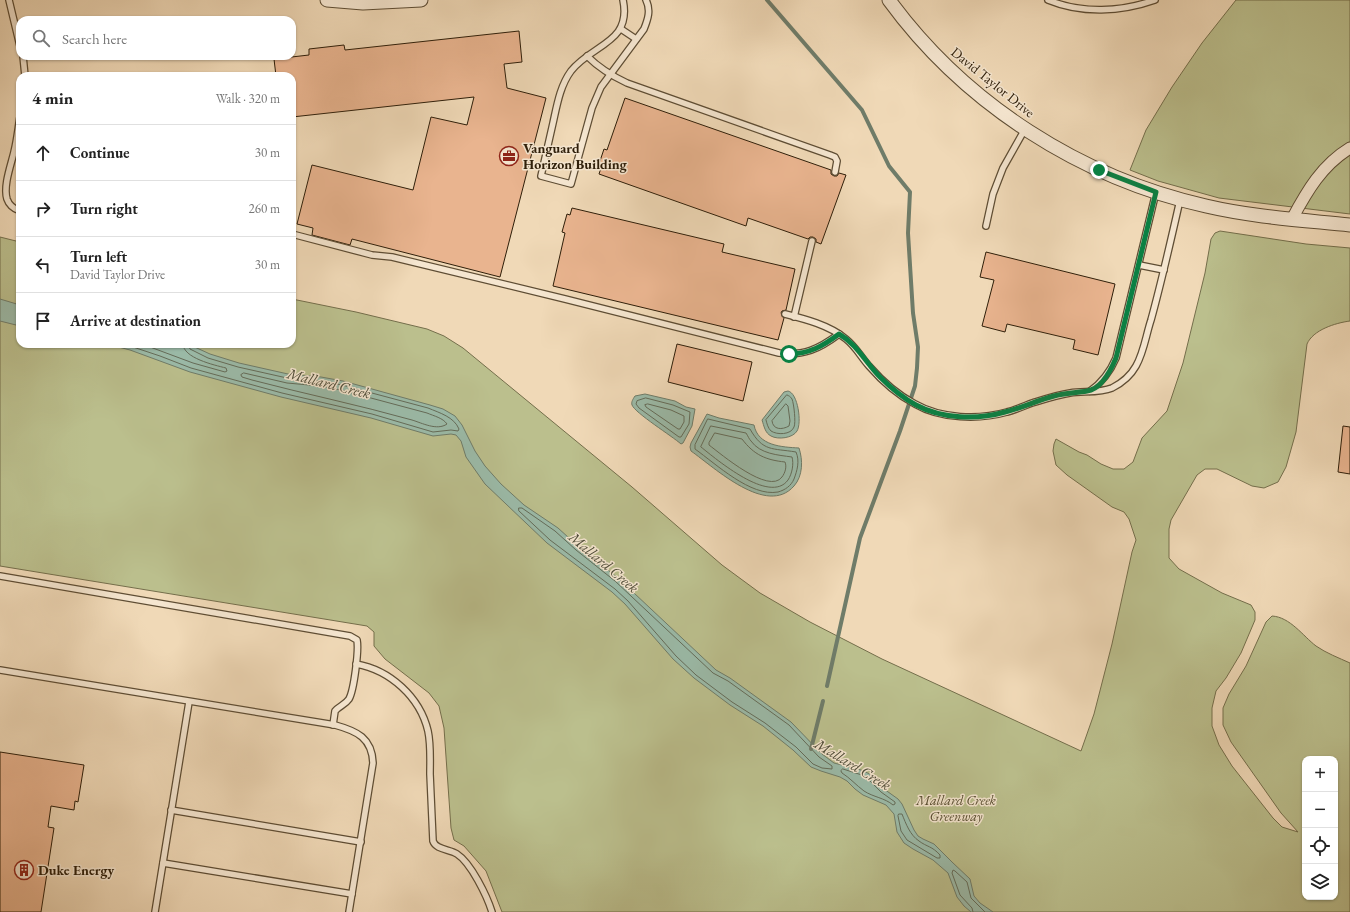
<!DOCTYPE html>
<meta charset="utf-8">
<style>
body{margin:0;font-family:"EB Garamond",serif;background:#f2f2f2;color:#222}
.controls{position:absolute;right:12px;bottom:12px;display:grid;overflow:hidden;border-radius:8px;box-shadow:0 1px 3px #0004}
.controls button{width:36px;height:36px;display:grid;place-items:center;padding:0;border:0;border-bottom:1px solid #e0e0e0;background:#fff;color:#222;font:20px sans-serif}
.stop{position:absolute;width:12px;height:12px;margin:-9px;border:3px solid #0b8043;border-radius:50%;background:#fff}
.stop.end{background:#0b8043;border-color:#fff;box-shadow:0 1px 4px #0008}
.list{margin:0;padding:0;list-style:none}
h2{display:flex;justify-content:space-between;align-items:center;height:52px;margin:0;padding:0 16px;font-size:17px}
h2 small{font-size:13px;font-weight:400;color:#767676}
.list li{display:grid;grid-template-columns:26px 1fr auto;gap:12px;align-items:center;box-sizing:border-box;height:56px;padding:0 16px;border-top:1px solid #e0e0e0}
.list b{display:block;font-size:15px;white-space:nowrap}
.list p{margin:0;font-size:13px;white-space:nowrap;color:#767676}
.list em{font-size:13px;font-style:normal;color:#767676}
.icon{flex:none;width:22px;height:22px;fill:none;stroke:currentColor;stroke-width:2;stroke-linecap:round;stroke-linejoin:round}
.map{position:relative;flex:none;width:1350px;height:912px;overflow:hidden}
.search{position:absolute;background:#fff;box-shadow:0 1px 3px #0004;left:16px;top:16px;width:280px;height:44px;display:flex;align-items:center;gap:10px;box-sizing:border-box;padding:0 14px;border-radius:12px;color:#767676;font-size:15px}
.panel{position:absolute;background:#fff;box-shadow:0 1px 3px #0004;left:16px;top:72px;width:280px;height:276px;border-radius:12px}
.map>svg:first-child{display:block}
.green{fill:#bbbf8d;stroke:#746e4b;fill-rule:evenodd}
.water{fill:#9bbba9;stroke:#6f7c69}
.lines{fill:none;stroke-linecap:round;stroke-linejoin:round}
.shore{stroke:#646c59;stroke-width:1}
.stream{stroke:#6f7c69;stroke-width:4}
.building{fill:#e9b48f;stroke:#2e1e09}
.service-casing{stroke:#5e4d34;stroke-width:8}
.minor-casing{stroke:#5e4d34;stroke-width:13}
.tertiary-casing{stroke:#5e4d34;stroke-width:15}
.service{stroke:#f5e6d0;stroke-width:5.5}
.minor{stroke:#f5e6d0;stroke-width:11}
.tertiary{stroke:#f5e6d0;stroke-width:13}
.route{stroke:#0b8043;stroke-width:5}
.labels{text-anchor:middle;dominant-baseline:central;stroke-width:3;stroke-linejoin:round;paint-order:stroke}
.street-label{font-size:14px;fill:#2e1e09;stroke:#f5e6d0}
.poi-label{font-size:14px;font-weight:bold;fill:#2e1e09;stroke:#f5e6d0;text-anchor:start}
.park-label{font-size:14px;font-style:italic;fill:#584e31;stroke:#f5e6d0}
.water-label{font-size:15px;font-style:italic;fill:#4f4d39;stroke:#f5e6d0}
</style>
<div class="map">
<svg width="1350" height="912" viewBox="0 0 1350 912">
<rect width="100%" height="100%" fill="#f0d9b7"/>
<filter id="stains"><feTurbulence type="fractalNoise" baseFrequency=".005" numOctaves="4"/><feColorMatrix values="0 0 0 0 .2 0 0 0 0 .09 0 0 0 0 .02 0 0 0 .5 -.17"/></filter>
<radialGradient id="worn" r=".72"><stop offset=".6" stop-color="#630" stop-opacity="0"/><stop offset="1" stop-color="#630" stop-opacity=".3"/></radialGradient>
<g class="green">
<path d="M1236 0H1350V214L1219 198 1158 181 1130 170 1146 130 1172 87 1202 43Z"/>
<path d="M1220 231 1306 244 1350 248V321C1335 323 1313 330 1307 344L1296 432 1286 467 1278 482 1264 488 1252 486 1217 469H1205L1197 475 1171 520 1169 529V558L1179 569 1222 593 1251 605 1255 612V620L1241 653 1226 678 1216 691 1212 708V726L1219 745 1232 766 1273 818 1282 827 1298 832 1281 813 1231 742 1223 725V708L1229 694 1246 666 1266 622 1272 616C1290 617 1303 636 1316 646 1326 653 1339 658 1350 663V912H502L486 871 464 846 454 840 451 828 444 728 439 706 429 693 385 659 374 646V632L367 626 0 566V237L20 242V344H292V299L356 312 427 329 444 336 463 348 632 487 722 565 760 593 810 622 882 659 1081 751 1094 714 1112 644 1132 552 1136 540 1129 519 1124 512 1112 507 1067 475 1056 465 1053 451 1054 444 1056 439 1079 452 1087 455 1101 464 1113 469H1124L1133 462 1142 438 1167 411 1183 363 1205 273 1211 239 1215 233ZM1305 759H1335V897H1305Z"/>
</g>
<g class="water">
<path d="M0 299 20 305V326L0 321Z"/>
<path d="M107 344H188L210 354 239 363 288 374 321 377 343 381 430 405 443 409 455 416 462 425 475 451 485 466 501 484 524 505 558 528 579 547 618 578 716 670 730 678 791 722 822 754 834 763 861 770 872 775 884 789 898 799 902 804 914 830 918 836 923 839 934 844 952 862 970 879 974 896 980 903 993 912H971L964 906 957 897 948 873 933 860 913 849 904 843 897 832 894 814 886 805 863 795 855 789 847 781 840 777 821 771 811 767 793 750 763 726 730 705 694 678 673 659 625 604 612 592 547 543 485 484 466 457 461 441 456 435 451 434 433 436 371 418 281 397 190 372 130 350Z"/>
<path d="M788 391C798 393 802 423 797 431 793 438 778 440 771 436 765 433 764 426 762 420L784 392Z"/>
<path d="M645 394 675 401 686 407 695 409 692 426 683 443 681 444C672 436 635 413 632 405 631 402 633 399 635 396Z"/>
<path d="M707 414 719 418 754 425C758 446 782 447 799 448 803 460 803 476 794 486 767 517 715 468 691 451L690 447 691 443Z"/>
</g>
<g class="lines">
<g class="shore">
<path d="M124 344 160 356 191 368 282 393 372 414 433 432 451 430 458 431 459 429C454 417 440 413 428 408L342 385 320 381 287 378 238 367 208 358 190 349 188 344"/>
<path d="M142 344 193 363 225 372 227 371 226 368C214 365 183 358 183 344"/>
<path d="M244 373 287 383 320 386 341 390 427 413C434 416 443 418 447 424 437 431 422 423 412 420 359 405 305 394 252 380L242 377 241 375Z"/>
<path d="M787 395C789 396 790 396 792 399 794 404 796 423 794 427 791 435 777 435 771 431 768 428 767 424 766 420Z"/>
<path d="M646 398 673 405 690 412 689 424 681 437H679L639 408 636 404 637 401Z"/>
<path d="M648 404 671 410 684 416V422L680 429H678L646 407 645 405Z"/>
<path d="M786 404 788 406 790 421 789 426C782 430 773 430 772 421Z"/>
<path d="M708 419 750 429C763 452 772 448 796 452 800 461 797 471 794 479 791 486 785 490 778 492 751 497 716 464 695 449V445Z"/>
<path d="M711 426 746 433C748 436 749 439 751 441 760 454 778 455 792 457 794 464 792 474 788 480 770 505 716 459 701 447Z"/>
<path d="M715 433 742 439C754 455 766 460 785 462 787 467 785 473 782 477 769 495 721 454 709 445V443Z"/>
<path d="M519 508H522L555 531 576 550 615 581 713 673 728 681 789 725 819 757 832 766V769L822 768 813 764 796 747 765 723 732 702 696 675 676 656 628 601 615 589 550 540 519 511Z"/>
<path d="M843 769 865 776 881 792 895 802V804L893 805C885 798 873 797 864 791 856 785 850 778 842 773L841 771Z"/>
<path d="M899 814H902C906 824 910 835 919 841 927 847 932 846 940 855V858H937L907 840 901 831 898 816Z"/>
<path d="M973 912 972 908 960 895 952 873 953 870 955 871 967 882 971 898 985 912"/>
</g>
<g class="stream">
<path d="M767 0 862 110 889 166 910 192 908 233 913 313 918 347 917 368 915 386 900 431 860 538 827 686"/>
<path d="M811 749 823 701"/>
</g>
</g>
<g class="building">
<path d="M519 31 522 62 504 64 507 88 546 98 500 277 352 239 350 245 312 235 313 228 297 224 312 165 413 190 431 117 467 125 474 97 292 117V76H276L274 59 309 55V49L344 45 345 50Z"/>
<path d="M625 98 831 170V174L834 176H837L839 173 846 175 821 244 816 242V239L813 237H810L808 239 748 218 746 226 599 174 601 168 598 167 604 149 607 150Z"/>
<path d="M572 208 724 244 722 252 795 269 786 310 782 311 781 313 784 318 778 340 553 286 565 233 562 232 567 214 570 215Z"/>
<path d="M986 252 1115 284 1098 355 1073 349 1075 340 1007 324 1005 332 982 326 994 280 980 277Z"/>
<path d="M677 344 752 362 743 401 668 382Z"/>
<path d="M1343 426 1350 427V474L1338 472Z"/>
<path d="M0 752 84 765 78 802 75 801 74 810 51 806 48 827 54 828 41 912H0Z"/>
</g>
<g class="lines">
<g class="service-casing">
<g id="service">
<path d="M9 0 20 46"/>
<path d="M623 0C632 43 592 44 571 71 560 86 557 105 553 123 549 140 545 158 541 176L571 184 592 108 601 87 644 29C648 19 651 10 646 0"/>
<path d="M1048 0C1082 14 1121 12 1155 0"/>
<path d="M621 29 636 39"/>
<path d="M23 56 25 76"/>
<path d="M587 56C599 68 612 76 627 83L830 155 835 157 837 161 835 172"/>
<path d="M20 117C18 129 17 140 14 152 11 165 3 186 7 199 9 205 14 209 20 211"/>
<path d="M986 226 993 194 1003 168 1025 129"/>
<path d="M292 234 372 255 392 257 565 299 779 353C804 356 819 349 839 334"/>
<path d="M1139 265 1164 270"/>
<path d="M785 314C805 319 829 325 846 339 856 347 861 357 869 366 882 381 898 395 915 404 941 419 979 420 1007 412 1015 410 1024 406 1032 403 1045 399 1057 395 1070 393 1083 391 1100 393 1112 388 1122 383 1131 375 1136 366 1144 352 1146 335 1151 320 1162 280 1171 240 1180 200"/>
<path d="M794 317 812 241"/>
<path d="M1090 391C1103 382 1110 372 1116 358L1156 192"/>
<path d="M0 576 350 636 357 640C359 650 354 690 349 699 345 705 339 706 335 711L333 725"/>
<path d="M356 664C390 670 420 697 428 731 431 745 430 760 430 774 431 796 432 819 433 841 436 850 450 849 457 854 471 863 487 896 492 912"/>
<path d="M0 670 335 725C357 731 372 738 373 763L349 912"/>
<path d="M171 810 361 842"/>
<path d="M163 863 352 894"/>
<path d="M155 912 189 702"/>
</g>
</g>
<g class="minor-casing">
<path id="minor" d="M1292 219C1307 191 1322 165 1350 148"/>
</g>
<g class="tertiary-casing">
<g id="tertiary">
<path d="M327 0 363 3 421 0"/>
<path d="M889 0C965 104 1081 178 1206 206 1253 217 1302 220 1350 225"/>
</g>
</g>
<use href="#service" class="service"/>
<use href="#minor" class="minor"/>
<use href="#tertiary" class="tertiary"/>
</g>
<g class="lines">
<path class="route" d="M789 354C809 354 823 346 839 334 857 344 866 363 880 377 891 388 903 398 916 405 942 419 977 420 1005 412 1022 408 1038 400 1054 396 1065 393 1076 393 1087 391 1102 389 1111 370 1116 358L1156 192 1099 170"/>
</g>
<defs>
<g id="office-ring" transform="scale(1)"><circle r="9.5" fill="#f5e6d0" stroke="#8f2418" stroke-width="1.5"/><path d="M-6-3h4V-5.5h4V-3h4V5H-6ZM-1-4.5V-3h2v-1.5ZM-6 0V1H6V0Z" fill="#8f2418"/></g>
<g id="building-ring" transform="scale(1)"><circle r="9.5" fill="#f5e6d0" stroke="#8f2418" stroke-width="1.5"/><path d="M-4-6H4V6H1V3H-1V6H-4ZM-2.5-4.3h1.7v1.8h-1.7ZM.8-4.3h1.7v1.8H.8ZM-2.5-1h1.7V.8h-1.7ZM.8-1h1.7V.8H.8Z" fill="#8f2418"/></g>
</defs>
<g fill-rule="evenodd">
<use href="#office-ring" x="509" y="156"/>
<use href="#building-ring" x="24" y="870"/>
</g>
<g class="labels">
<g class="street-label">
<text transform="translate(993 82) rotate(39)">David Taylor Drive</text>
</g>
<g class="poi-label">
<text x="523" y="148">Vanguard<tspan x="523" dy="16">Horizon Building</tspan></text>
<text x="38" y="870">Duke Energy</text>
</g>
<g class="park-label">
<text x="956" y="800">Mallard Creek<tspan x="956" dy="16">Greenway</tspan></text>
</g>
<g class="water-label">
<text transform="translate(329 383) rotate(14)">Mallard Creek</text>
<text transform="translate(604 562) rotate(40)">Mallard Creek</text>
<text transform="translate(853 764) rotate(31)">Mallard Creek</text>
</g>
</g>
<rect width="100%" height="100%" filter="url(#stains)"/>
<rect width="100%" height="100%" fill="url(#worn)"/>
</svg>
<div class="controls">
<button>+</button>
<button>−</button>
<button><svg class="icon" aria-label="locate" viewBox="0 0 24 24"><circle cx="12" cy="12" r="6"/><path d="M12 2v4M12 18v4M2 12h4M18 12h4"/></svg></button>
<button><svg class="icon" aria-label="layers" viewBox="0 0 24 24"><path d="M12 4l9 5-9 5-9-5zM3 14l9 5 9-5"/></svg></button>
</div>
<div class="stop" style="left:789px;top:354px"></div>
<div class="stop end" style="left:1099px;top:170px"></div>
<div class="search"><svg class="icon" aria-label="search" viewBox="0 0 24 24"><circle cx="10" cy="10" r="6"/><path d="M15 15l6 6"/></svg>Search here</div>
<section class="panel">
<h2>4 min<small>Walk · 320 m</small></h2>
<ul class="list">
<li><svg class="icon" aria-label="ahead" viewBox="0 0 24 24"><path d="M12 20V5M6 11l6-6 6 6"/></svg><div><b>Continue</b></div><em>30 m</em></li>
<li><svg class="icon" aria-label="right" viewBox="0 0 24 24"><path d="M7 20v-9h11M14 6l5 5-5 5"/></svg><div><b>Turn right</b></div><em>260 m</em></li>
<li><svg class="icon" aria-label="left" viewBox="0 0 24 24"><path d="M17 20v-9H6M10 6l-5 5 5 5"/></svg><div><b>Turn left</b><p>David Taylor Drive</p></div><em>30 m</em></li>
<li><svg class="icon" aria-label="arrive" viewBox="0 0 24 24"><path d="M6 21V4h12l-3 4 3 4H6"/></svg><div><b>Arrive at destination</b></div></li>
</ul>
</section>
</div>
